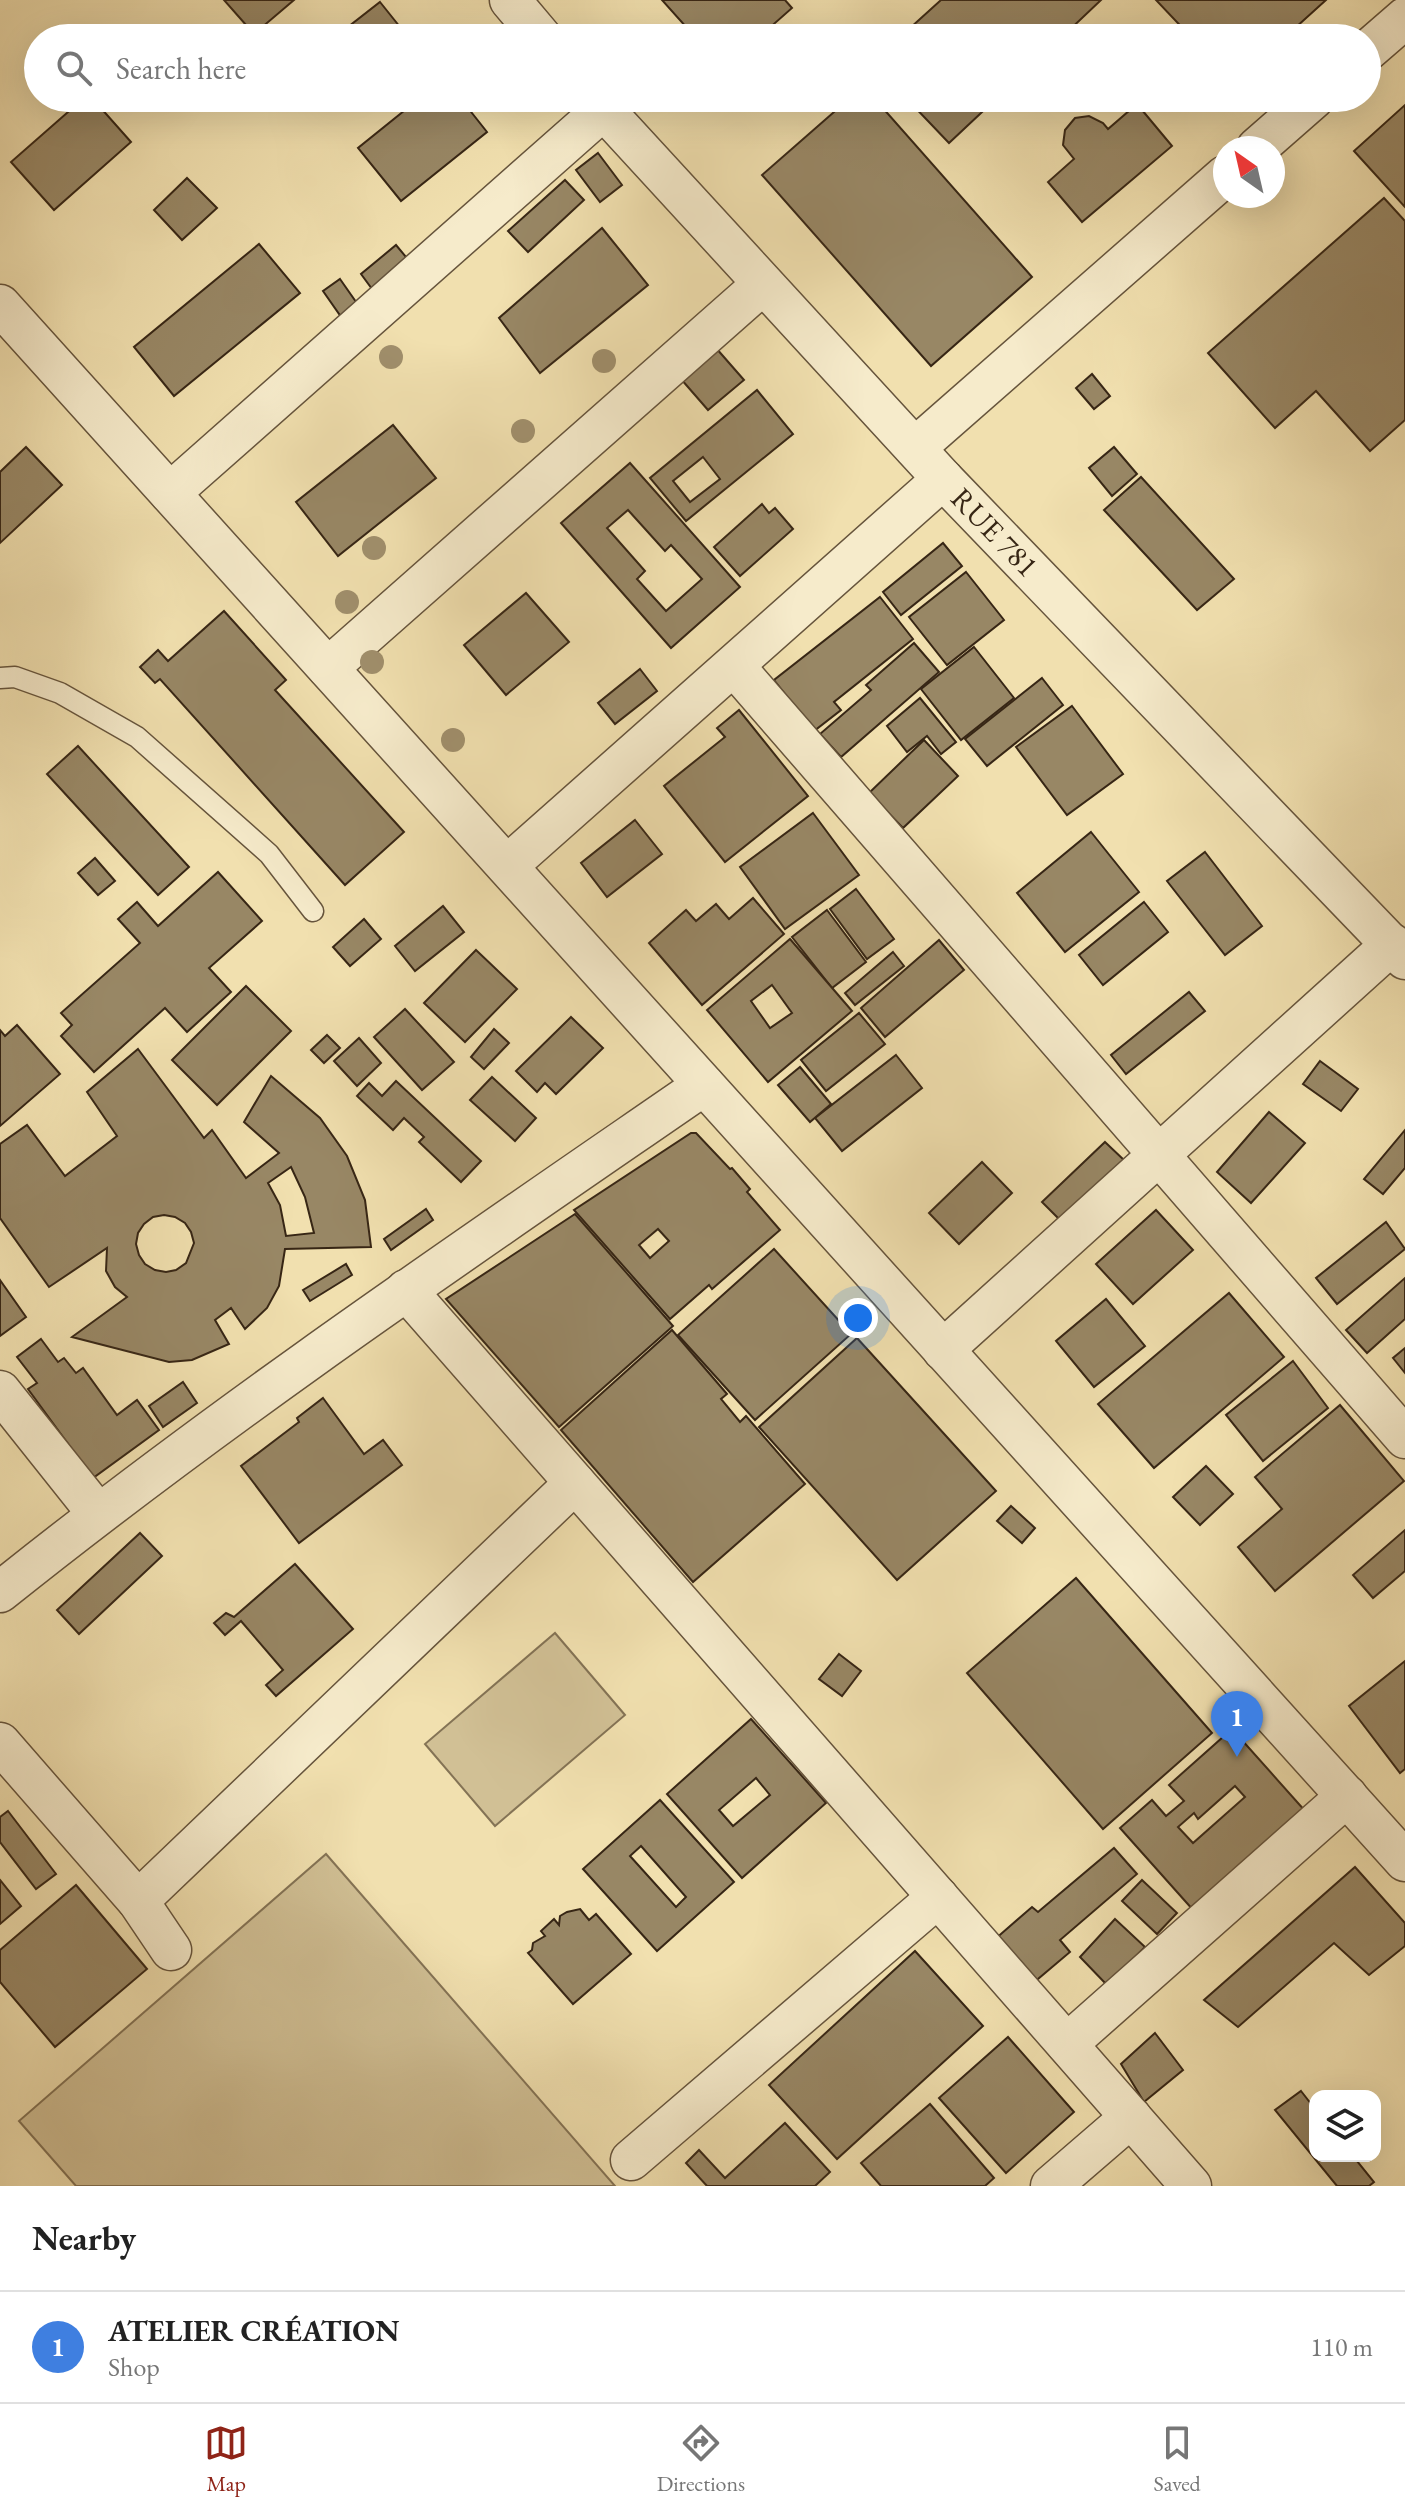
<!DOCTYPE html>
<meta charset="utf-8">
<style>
body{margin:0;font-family:"EB Garamond",serif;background:#f6f6f6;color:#222}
.controls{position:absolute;right:24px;bottom:24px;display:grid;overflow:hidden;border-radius:16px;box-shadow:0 8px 32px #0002}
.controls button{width:72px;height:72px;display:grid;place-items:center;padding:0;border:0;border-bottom:2px solid #e0e0e0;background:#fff;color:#222;font:40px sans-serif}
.compass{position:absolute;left:1213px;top:136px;width:72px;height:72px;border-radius:50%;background:#fff;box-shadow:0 8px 32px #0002;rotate:326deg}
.you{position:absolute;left:858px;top:1318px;width:28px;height:28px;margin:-20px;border:6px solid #fff;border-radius:50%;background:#1a73e8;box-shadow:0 0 0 12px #1a73e833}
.badge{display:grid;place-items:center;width:52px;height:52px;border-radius:50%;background:#8f2418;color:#fff;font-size:26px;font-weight:700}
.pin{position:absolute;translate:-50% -66px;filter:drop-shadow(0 2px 4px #0008)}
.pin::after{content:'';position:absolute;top:42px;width:28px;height:24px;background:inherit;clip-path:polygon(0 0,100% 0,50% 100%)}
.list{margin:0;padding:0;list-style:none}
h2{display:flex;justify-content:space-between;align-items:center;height:104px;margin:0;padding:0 32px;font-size:34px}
h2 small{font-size:26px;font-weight:400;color:#767676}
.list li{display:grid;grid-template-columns:52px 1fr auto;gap:24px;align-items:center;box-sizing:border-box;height:112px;padding:0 32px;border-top:2px solid #e0e0e0}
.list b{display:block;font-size:30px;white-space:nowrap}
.list p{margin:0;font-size:26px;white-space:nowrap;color:#767676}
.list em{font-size:26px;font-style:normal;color:#767676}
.icon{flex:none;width:44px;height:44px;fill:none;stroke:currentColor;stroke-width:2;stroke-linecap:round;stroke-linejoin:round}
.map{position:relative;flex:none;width:1405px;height:2186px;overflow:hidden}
.search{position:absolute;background:#fff;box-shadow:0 8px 32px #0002;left:24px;right:24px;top:24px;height:88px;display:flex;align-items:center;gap:20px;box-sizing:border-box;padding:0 28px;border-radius:44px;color:#767676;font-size:30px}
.sheet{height:216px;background:#fff}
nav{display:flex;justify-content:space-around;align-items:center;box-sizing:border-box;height:112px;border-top:2px solid #e0e0e0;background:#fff;font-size:22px;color:#767676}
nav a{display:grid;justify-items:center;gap:4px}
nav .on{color:#8f2418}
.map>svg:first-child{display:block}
.green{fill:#d1c095;stroke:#847355;stroke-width:2}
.building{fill:#988765;stroke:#372615;stroke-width:2;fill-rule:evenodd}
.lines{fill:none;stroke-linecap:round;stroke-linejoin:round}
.service-casing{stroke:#66543c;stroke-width:23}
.minor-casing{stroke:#66543c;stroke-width:43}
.service{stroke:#f6ebcb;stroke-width:20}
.minor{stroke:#f6ebcb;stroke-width:40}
.tree{fill:#a08f6c}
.labels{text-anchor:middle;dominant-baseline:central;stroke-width:6;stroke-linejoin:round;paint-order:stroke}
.street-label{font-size:30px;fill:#372615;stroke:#f6ebcb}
</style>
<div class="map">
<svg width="1405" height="2186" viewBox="0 0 1405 2186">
<rect width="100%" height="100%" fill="#f1e0af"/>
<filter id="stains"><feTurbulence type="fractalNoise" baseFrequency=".0025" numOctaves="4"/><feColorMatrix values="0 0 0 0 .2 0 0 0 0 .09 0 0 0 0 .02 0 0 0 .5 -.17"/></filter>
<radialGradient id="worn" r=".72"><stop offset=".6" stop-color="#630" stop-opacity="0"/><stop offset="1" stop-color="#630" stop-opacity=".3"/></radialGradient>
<g class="green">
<path d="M555 1633 625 1715 495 1826 425 1744Z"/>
<path d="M326 1854 615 2186H76L19 2121Z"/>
</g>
<g class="building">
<path d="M224 0H294L254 34Z"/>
<path d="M662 0H785L792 8 758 38H696Z"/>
<path d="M941 0H1101L1061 38H899Z"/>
<path d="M1156 0H1326L1284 38H1192Z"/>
<path d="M380 2 404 32 396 38H342L339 34Z"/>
<path d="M84 98H92L131 142 54 210 11 162Z"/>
<path d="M420 98H460L487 132 401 201 358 148Z"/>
<path d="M850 98H874L1032 277 931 366 762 175Z"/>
<path d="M906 98H997L949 143Z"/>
<path d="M1137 104 1172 146 1082 222 1048 182 1074 159 1063 145 1065 130 1075 118 1089 116 1103 123 1108 129Z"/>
<path d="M1405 105V207L1354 151Z"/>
<path d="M598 153 622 185 600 202 576 170Z"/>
<path d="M187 178 217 208 182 240 154 210Z"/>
<path d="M565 180 584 200 528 252 508 231Z"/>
<path d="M1384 198 1405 221V420L1370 451 1316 391 1275 428 1208 353Z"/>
<path d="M602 228 648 285 540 373 499 318Z"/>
<path d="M259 244 300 293 174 396 134 347Z"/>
<path d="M396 245 411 263 375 293 361 274Z"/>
<path d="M340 279 361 309 344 321 323 291Z"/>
<path d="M716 348 744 380 708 410 681 379Z"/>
<path d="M1092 374 1110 396 1094 409 1076 388Z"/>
<path d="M757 390 793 434 686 521 650 478ZM703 457 720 479 690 502 673 481Z"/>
<path d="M393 425 436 478 338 556 296 502Z"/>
<path d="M26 447 62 485 0 543V472Z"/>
<path d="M1114 447 1137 474 1112 496 1089 468Z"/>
<path d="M630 463 740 587 671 648 561 523ZM628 510 665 551 671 545 702 579 666 611 637 579 645 571 607 528Z"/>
<path d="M1141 477 1234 579 1197 610 1104 510Z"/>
<path d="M762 504 769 513 775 508 793 529 740 576 714 547Z"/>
<path d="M943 543 962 566 901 615 883 592Z"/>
<path d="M966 572 1004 620 947 665 909 617Z"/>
<path d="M526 593 569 642 506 695 464 645Z"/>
<path d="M880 597 913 639 834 702 841 710 814 731 774 680Z"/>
<path d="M224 611 286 680 275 690 404 832 345 885 160 679 155 683 140 667 158 650 168 661Z"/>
<path d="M914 643 939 672 841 757 820 734 871 690 866 685Z"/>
<path d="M974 647 1014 698 961 740 921 689Z"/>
<path d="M640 669 657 691 615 724 598 703Z"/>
<path d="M1042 678 1063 705 987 766 965 739Z"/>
<path d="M920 698 956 742 941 754 927 736 907 752 887 726Z"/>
<path d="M1072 706 1123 774 1067 815 1016 747Z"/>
<path d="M739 710 808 796 725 862 664 786 725 737 717 728Z"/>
<path d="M924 740 958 776 903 828 869 793Z"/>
<path d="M78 746 189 867 158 895 47 774Z"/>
<path d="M813 813 859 875 785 929 740 867Z"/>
<path d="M635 820 662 854 607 897 581 863Z"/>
<path d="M1091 832 1139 892 1065 952 1017 893Z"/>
<path d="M1205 852 1262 926 1225 955 1167 881Z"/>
<path d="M95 858 115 881 98 895 78 873Z"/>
<path d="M218 872 262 921 209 968 231 992 187 1032 165 1008 94 1072 61 1036 72 1025 61 1013 140 943 118 919 137 902 158 926Z"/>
<path d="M856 889 894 939 867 959 830 909Z"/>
<path d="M753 898 784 934 702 1005 649 943 686 910 696 921 716 904 729 919Z"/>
<path d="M1144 902 1168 932 1103 985 1079 955Z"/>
<path d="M443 906 464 932 415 971 395 946Z"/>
<path d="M827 910 866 962 832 988 792 937Z"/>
<path d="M364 919 381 939 350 966 333 947Z"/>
<path d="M790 939 852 1011 768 1082 707 1010ZM772 985 792 1013 770 1028 751 1001Z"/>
<path d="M939 940 964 970 885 1037 861 1008Z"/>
<path d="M476 950 517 989 465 1042 424 1003Z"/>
<path d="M893 952 904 966 855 1005 845 993Z"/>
<path d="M246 986 291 1031 217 1105 172 1060Z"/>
<path d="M1189 992 1205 1011 1126 1074 1111 1055Z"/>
<path d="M405 1009 454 1062 422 1090 374 1037Z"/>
<path d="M859 1013 885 1044 826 1091 801 1060Z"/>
<path d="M571 1017 603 1048 556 1094 545 1083 537 1092 516 1071Z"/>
<path d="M17 1025 60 1074 0 1126V1030L5 1036Z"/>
<path d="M494 1029 509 1043 484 1069 471 1057Z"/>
<path d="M327 1035 340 1048 324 1063 311 1050Z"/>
<path d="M359 1038 381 1063 357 1086 334 1061Z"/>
<path d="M138 1049 204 1138 212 1130 246 1178 279 1153 244 1122 271 1076 320 1118 347 1156 365 1200 371 1247 285 1249 279 1286 267 1308 245 1329 231 1308 215 1320 229 1344 192 1360 169 1362 72 1337 127 1297 115 1287 106 1271 107 1248 49 1287 0 1218V1144L27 1125 65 1176 117 1136 87 1092ZM291 1167 305 1197 314 1233 286 1236 280 1205 268 1183ZM164 1215 175 1217 185 1223 191 1232 194 1243 186 1263 176 1270 166 1272 155 1270 145 1264 139 1255 136 1244 138 1233 144 1224 153 1217Z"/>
<path d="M896 1055 922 1088 842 1151 815 1118Z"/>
<path d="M1320 1061 1358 1089 1341 1111 1303 1084Z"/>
<path d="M800 1067 831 1104 810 1122 778 1085Z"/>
<path d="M492 1077 536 1118 515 1141 470 1100Z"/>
<path d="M396 1081 481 1161 461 1182 419 1142 424 1137 404 1118 393 1130 357 1096 369 1083 382 1096Z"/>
<path d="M1269 1112 1305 1143 1251 1203 1217 1172Z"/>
<path d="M1405 1130V1168L1383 1194 1364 1179Z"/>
<path d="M691 1133H696L730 1169 732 1168 750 1189 747 1192 780 1230 712 1289 709 1285 670 1319 574 1210ZM658 1229 669 1241 650 1258 639 1245Z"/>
<path d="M1105 1142 1125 1161 1062 1222 1042 1202Z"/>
<path d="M982 1162 1012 1193 959 1244 929 1213Z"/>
<path d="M426 1209 433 1220 391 1250 384 1239Z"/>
<path d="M1156 1210 1193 1250 1133 1304 1096 1264Z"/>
<path d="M575 1214 673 1326 559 1427 446 1299Z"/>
<path d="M1386 1222 1405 1249 1337 1304 1316 1278Z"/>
<path d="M774 1249 851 1334 755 1420 678 1335Z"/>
<path d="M346 1264 352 1275 310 1301 303 1290Z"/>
<path d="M1405 1278V1319L1367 1353 1346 1330Z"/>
<path d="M0 1280 26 1317 0 1336Z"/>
<path d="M1229 1293 1284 1357 1154 1468 1098 1404Z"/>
<path d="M1106 1299 1145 1346 1094 1387 1056 1341Z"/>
<path d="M672 1330 727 1394 721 1399 740 1422 746 1416 805 1484 693 1582 561 1430Z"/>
<path d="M857 1338 996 1491 897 1580 759 1427Z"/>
<path d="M41 1339 58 1362 64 1358 76 1373 83 1368 117 1415 137 1400 159 1430 93 1478 28 1389 37 1383 17 1357Z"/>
<path d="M1405 1348V1373L1393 1358Z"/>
<path d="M1293 1361 1328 1408 1263 1461 1226 1415Z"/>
<path d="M183 1382 197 1403 163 1427 149 1406Z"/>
<path d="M323 1398 364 1454 383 1440 402 1465 299 1543 241 1466 299 1422 297 1418Z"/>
<path d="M1340 1405 1404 1481 1275 1591 1238 1547 1282 1509 1255 1477Z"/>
<path d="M1206 1466 1233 1494 1200 1525 1173 1497Z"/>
<path d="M1011 1506 1035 1528 1022 1543 997 1521Z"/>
<path d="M1405 1530V1571L1373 1598 1353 1575Z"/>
<path d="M140 1533 162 1556 79 1634 57 1610Z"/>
<path d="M295 1564 353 1629 276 1696 266 1685 283 1670 241 1621 225 1635 214 1623 226 1613 234 1617Z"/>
<path d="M1076 1578 1212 1733 1103 1829 967 1673Z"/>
<path d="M839 1654 861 1671 842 1696 819 1679Z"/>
<path d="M1405 1661V1769L1400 1773 1349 1706Z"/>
<path d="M751 1719 826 1803 742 1878 667 1794ZM756 1778 770 1795 733 1826 719 1810Z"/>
<path d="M1232 1729 1306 1812 1194 1911 1120 1828 1152 1800 1166 1816 1184 1801 1169 1785ZM1235 1786 1245 1797 1193 1843 1178 1827 1194 1813 1198 1819Z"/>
<path d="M660 1800 734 1882 657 1951 583 1869ZM641 1846 686 1897 676 1907 630 1856Z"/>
<path d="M8 1811 56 1874 36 1889 0 1842V1817Z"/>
<path d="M1114 1848 1137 1874 1060 1940 1070 1952 1032 1984 994 1940 1032 1907 1038 1912Z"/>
<path d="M1355 1867 1405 1923V1946L1369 1975 1334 1943 1238 2027 1204 2000Z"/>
<path d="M0 1880 21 1906 0 1924Z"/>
<path d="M1142 1880 1177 1913 1157 1934 1122 1901Z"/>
<path d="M76 1885 147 1969 55 2047 0 1982V1950Z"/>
<path d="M580 1909 589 1920 596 1914 631 1954 573 2004 528 1953 532 1950 533 1943 545 1936 541 1931 554 1919 559 1925 560 1916 567 1912Z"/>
<path d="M1115 1919 1145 1947 1107 1985 1080 1957Z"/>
<path d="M915 1951 983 2026 837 2159 769 2085Z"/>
<path d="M1155 2033 1183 2070 1144 2102 1121 2064Z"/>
<path d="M1008 2037 1074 2112 1006 2173 939 2098Z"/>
<path d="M1301 2091 1315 2109V2156H1353L1374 2182 1369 2186H1337L1275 2110Z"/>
<path d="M930 2104 994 2178 985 2186H881L861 2163Z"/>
<path d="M785 2123 830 2172 815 2186H707L686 2163 699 2150 725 2178Z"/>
</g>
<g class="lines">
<g class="service-casing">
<path id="service" d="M0 678 15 677 60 693 137 737 269 854 313 911"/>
</g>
<g class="minor-casing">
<g id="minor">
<path d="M510 0 542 38"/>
<path d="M1367 51 1405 18"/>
<path d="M593 98 943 479 1405 959"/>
<path d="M1257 148 1314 98"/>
<path d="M0 305 1405 1861"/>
<path d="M915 448 1225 176"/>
<path d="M170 493 603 110"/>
<path d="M734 666 1405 1438"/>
<path d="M328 668 763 284"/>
<path d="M507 866 943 479"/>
<path d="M406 1290 1191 2186"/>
<path d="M943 1350 1392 944"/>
<path d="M0 1391 98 1514"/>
<path d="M0 1592C226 1411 466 1249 704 1085"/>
<path d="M0 1743 138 1901 171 1950"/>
<path d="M138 1901 575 1483"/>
<path d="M1067 2044 1347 1796"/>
<path d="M631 2160 938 1897"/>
<path d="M1051 2186 1131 2117"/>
</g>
</g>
<use href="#service" class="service"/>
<use href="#minor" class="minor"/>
</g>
<g class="tree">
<circle cx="391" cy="357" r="12"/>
<circle cx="604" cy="361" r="12"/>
<circle cx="523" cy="431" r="12"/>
<circle cx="374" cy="548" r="12"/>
<circle cx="347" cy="602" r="12"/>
<circle cx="372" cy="662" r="12"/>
<circle cx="453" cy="740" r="12"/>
</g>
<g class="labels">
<g class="street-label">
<text transform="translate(995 532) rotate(46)">RUE 781</text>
</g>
</g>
<rect width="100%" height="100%" filter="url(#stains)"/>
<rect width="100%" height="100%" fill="url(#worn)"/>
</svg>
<div class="controls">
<button><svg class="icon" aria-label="layers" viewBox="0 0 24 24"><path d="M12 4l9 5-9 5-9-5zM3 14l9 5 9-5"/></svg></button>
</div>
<svg class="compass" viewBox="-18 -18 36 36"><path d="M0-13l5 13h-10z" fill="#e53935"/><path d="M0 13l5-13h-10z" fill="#767676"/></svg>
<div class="you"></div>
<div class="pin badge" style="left:1237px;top:1757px;background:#3f7fe0">1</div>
<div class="search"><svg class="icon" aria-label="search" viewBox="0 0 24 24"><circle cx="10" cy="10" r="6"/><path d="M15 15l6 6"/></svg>Search here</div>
</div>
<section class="sheet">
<h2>Nearby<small></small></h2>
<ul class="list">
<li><span class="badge" style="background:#3f7fe0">1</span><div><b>ATELIER CRÉATION</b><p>Shop</p></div><em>110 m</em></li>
</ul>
</section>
<nav>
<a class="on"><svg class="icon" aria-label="map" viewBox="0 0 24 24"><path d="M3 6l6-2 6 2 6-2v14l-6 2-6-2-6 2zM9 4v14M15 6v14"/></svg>Map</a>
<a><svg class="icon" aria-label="directions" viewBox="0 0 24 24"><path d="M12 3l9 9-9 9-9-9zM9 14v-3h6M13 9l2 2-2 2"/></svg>Directions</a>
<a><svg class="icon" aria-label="saved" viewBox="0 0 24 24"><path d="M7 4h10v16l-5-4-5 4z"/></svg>Saved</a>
</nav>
